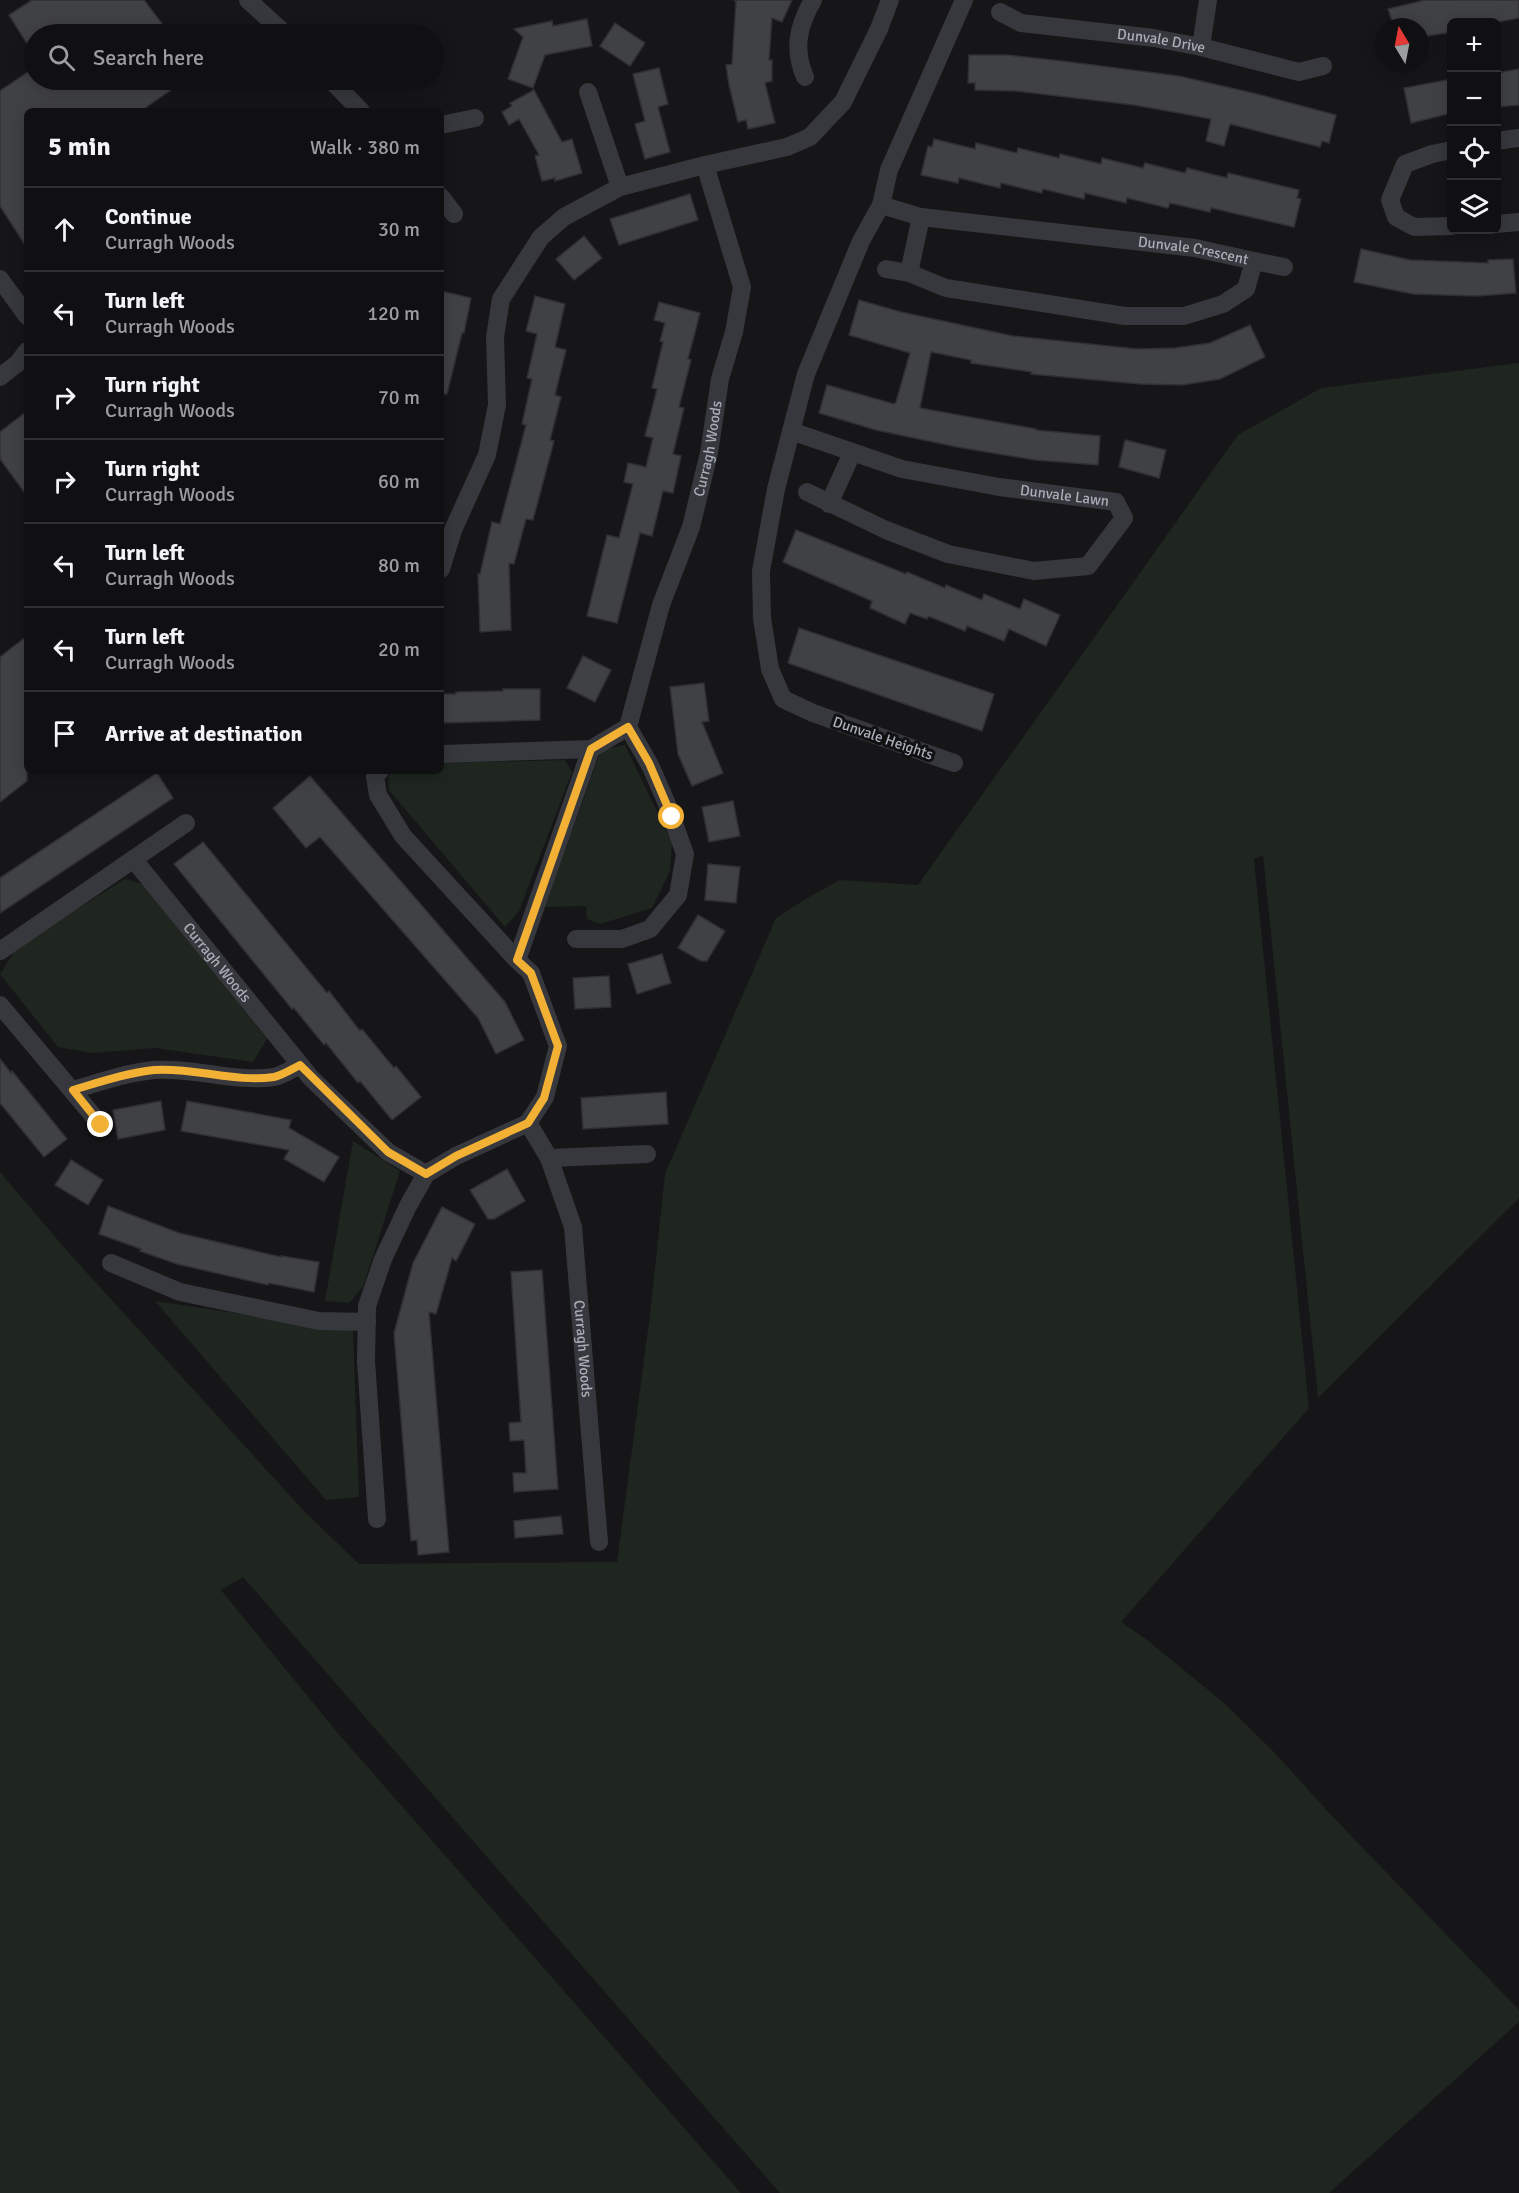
<!DOCTYPE html>
<meta charset="utf-8">
<style>
body{margin:0;font-family:Signika,sans-serif;background:#1e1e20;color:#f1f3f6}
.controls{position:absolute;right:18px;top:18px;display:grid;overflow:hidden;border-radius:9px;box-shadow:0 3px 15px #0003}
.controls button{width:54px;height:54px;display:grid;place-items:center;padding:0;border:0;border-bottom:2px solid #303032;background:#101012;color:#f1f3f6;font:30px sans-serif}
.compass{position:absolute;left:1375px;top:18px;width:54px;height:54px;border-radius:50%;background:#101012;box-shadow:0 3px 15px #0003;rotate:350deg}
.stop{position:absolute;width:18px;height:18px;margin:-14px;border:4px solid #f2b134;border-radius:50%;background:#fff}
.stop.end{background:#f2b134;border-color:#fff;box-shadow:0 2px 6px #0008}
.list{margin:0;padding:0;list-style:none}
h2{display:flex;justify-content:space-between;align-items:center;height:78px;margin:0;padding:0 24px;font-size:26px}
h2 small{font-size:20px;font-weight:400;color:#9c9d9f}
.list li{display:grid;grid-template-columns:39px 1fr auto;gap:18px;align-items:center;box-sizing:border-box;height:84px;padding:0 24px;border-top:2px solid #303032}
.list b{display:block;font-size:22px;white-space:nowrap}
.list p{margin:0;font-size:20px;white-space:nowrap;color:#9c9d9f}
.list em{font-size:20px;font-style:normal;color:#9c9d9f}
.icon{flex:none;width:33px;height:33px;fill:none;stroke:currentColor;stroke-width:2;stroke-linecap:round;stroke-linejoin:round}
.map{position:relative;flex:none;width:1519px;height:2193px;overflow:hidden}
.search{position:absolute;background:#101012;box-shadow:0 3px 15px #0003;left:24px;top:24px;width:420px;height:66px;display:flex;align-items:center;gap:15px;box-sizing:border-box;padding:0 21px;border-radius:33px;color:#9c9d9f;font-size:22px}
.panel{position:absolute;background:#101012;box-shadow:0 3px 15px #0003;left:24px;top:108px;width:420px;height:666px;border-radius:9px}
.map>svg:first-child{display:block}
.green{fill:#1e261f}
.building{fill:#404145;stroke:#303034;stroke-width:1.5}
.lines{fill:none;stroke-linecap:round;stroke-linejoin:round}
.minor{stroke:#37383d;stroke-width:18}
.route{stroke:#f2b134;stroke-width:8}
.labels{text-anchor:middle;dominant-baseline:central;stroke-width:6;stroke-linejoin:round;paint-order:stroke}
.street-label{font-size:15px;fill:#a8adb8;stroke:#111113}
</style>
<div class="map">
<svg width="1519" height="2193" viewBox="0 0 1519 2193">
<rect width="100%" height="100%" fill="#161618"/>
<g class="green">
<path d="M1519 363V1198L1318 1398 1263 855 1254 859 1309 1408 1121 1622 1147 1640 1223 1702 1271 1749 1332 1816 1519 2010V2022L1329 2193H780L243 1577 221 1590 336 1731 741 2193H0V1172L68 1252 304 1511 359 1564 617 1562 650 1315 665 1174 776 918 804 900 840 880 918 885 1238 435 1321 388Z"/>
<path d="M625 745 672 843 670 871 652 908 600 924 587 919 586 906 545 907 601 750Z"/>
<path d="M565 760 572 772 519 911 505 927 389 790 388 776 393 771H441V763Z"/>
<path d="M125 879 146 885 267 1039 253 1062 155 1048 92 1053 58 1047 0 974 18 946Z"/>
<path d="M353 1141 400 1171 363 1287 349 1303 325 1301Z"/>
<path d="M155 1301 353 1331 359 1497 326 1500Z"/>
</g>
<g class="building">
<path d="M32 0H144L170 34H34V55L9 15Z"/>
<path d="M734 0H792L782 22 772 18 769 60H772V81L765 83 775 123 748 129 746 120 738 122 729 85 726 65 732 64 736 1Z"/>
<path d="M1425 0H1519V18L1498 22H1452V32L1420 37V27H1394L1388 9Z"/>
<path d="M587 19 592 46 545 55 533 88 508 79 523 37 514 29 552 21 553 26Z"/>
<path d="M615 23 645 43 630 66 600 46Z"/>
<path d="M969 55H1007L1062 61 1179 76 1257 94 1336 115 1329 143 1322 141 1320 147 1230 124 1224 146 1206 141 1211 119 1190 115 1134 105 1016 91 975 90V83H968Z"/>
<path d="M34 68V80H185L141 111H27V248L0 206V91Z"/>
<path d="M659 68 668 104 658 107 670 152 645 159 635 124 645 121 633 74Z"/>
<path d="M1519 69V105L1497 107V73Z"/>
<path d="M1452 79V113L1411 123 1404 88Z"/>
<path d="M534 90 562 142 572 139 582 173 555 181V178L542 181 535 156 539 155 519 119 509 125 502 112 512 106 510 103Z"/>
<path d="M934 139 975 149 976 143 1017 153 1018 148 1059 158 1060 154 1101 164 1102 158 1143 168 1145 163 1185 173 1187 168 1227 178 1228 173 1299 190 1297 198 1301 199 1294 227 1211 208 1210 212 1170 203 1168 208 1127 198 1126 203 1085 193 1084 199 1043 189 1042 193 1001 183 1000 188 959 178 958 183 921 175 928 146 932 147Z"/>
<path d="M690 194 698 220 619 245 610 219Z"/>
<path d="M584 236 602 258 574 280 556 259Z"/>
<path d="M1361 249 1410 260 1488 263V260L1513 259 1516 293 1477 296 1413 294 1354 282Z"/>
<path d="M441 291 471 298 464 333H462L447 394H441Z"/>
<path d="M535 296 565 304 555 347 566 350 555 395 561 397 550 440 554 441 533 520 526 519 514 564 509 563 511 630 480 632 478 574H480L492 522 500 524 526 425 522 424 532 379 527 378 537 334 526 331Z"/>
<path d="M859 300 901 312 1013 336 1137 349 1175 348 1210 343 1250 325 1265 357 1220 379 1182 385 1140 384 1031 374 1032 372 971 363V360L931 352 920 408 1036 429V430L1100 436 1098 465 1035 460 957 447 876 430 819 413 827 385 894 404 896 402 910 353 849 335Z"/>
<path d="M659 302 700 313 688 359 691 360 679 407 684 408 673 454 681 456 673 493 663 491 652 536 640 533 617 623 587 616 607 535 619 538 633 484 624 482 628 463 646 467 653 438 645 436 657 389 652 388 663 342 660 341 665 323 654 320Z"/>
<path d="M27 411V496L0 459V432Z"/>
<path d="M1125 440 1166 450 1159 478 1119 467Z"/>
<path d="M796 530 906 574 907 572 945 588 946 585 982 600 984 594 1020 609 1024 599 1060 615 1046 646 1009 629 1004 641 967 626 965 631 928 616 927 619 910 613 905 624 870 608 872 601 783 562Z"/>
<path d="M799 628 994 694 982 731 788 663Z"/>
<path d="M27 636V781L0 802V657Z"/>
<path d="M583 656 611 670 595 702 567 688Z"/>
<path d="M704 683 709 721 702 722 723 773 692 786 678 754 670 687Z"/>
<path d="M503 689H540V720L441 723V694H456V692L503 691Z"/>
<path d="M157 773 173 798 0 913V878Z"/>
<path d="M310 776 505 1002 524 1040 496 1054 478 1018 320 837 306 848 273 808Z"/>
<path d="M733 801 740 836 709 842 702 807Z"/>
<path d="M203 842 327 993 329 991 360 1031 362 1029 394 1068 396 1066 421 1097 392 1120 360 1081 358 1083 326 1043 324 1045 294 1008 292 1009 174 864Z"/>
<path d="M708 864 740 867 736 903 705 900Z"/>
<path d="M698 915 725 931 707 961H701L678 948Z"/>
<path d="M662 954 671 983 637 994 628 964Z"/>
<path d="M609 976 611 1007 575 1009 573 978Z"/>
<path d="M0 1059 11 1073 12 1071 67 1139 44 1157 0 1103Z"/>
<path d="M666 1092 668 1124 583 1129 581 1098Z"/>
<path d="M161 1101 165 1130 118 1139 113 1110Z"/>
<path d="M187 1101 291 1120 289 1128 339 1157 324 1182 284 1159 289 1150 181 1131Z"/>
<path d="M71 1160 103 1180 88 1205 55 1185Z"/>
<path d="M507 1169 525 1201 494 1219H488L470 1190Z"/>
<path d="M108 1206 179 1233 281 1257V1256L319 1262 314 1292 269 1283 268 1285 177 1264 140 1251 141 1249 99 1234Z"/>
<path d="M442 1207 475 1224 456 1261 452 1258 436 1314 429 1312 449 1552 418 1555 417 1540 411 1541 394 1333 413 1263Z"/>
<path d="M542 1270 558 1489 514 1492 513 1473H526L524 1440 510 1441 509 1423 521 1422 511 1272Z"/>
<path d="M561 1516 563 1534 515 1538 514 1521Z"/>
</g>
<g class="lines">
<g class="minor">
<path d="M248 0 285 34"/>
<path id="s1" d="M1000 12 1021 23 1154 38 1201 47 1299 72 1323 66"/>
<path d="M1201 47 1208 0"/>
<path d="M805 77C793 49 798 26 813 0"/>
<path d="M331 80 361 111"/>
<path d="M588 92 620 187"/>
<path d="M441 125 475 118"/>
<path d="M1496 141 1519 138"/>
<path d="M1452 150 1432 154 1405 164 1390 200 1396 217 1414 227 1452 226"/>
<path d="M441 197 454 214"/>
<path id="s2" d="M881 205 921 217 1195 248 1254 261 1246 289 1223 304 1184 316H1125L946 288 909 273 886 269"/>
<path d="M1496 224 1519 222"/>
<path d="M1254 261 1284 267"/>
<path d="M909 273 921 217"/>
<path d="M0 279 27 316"/>
<path d="M0 377 18 363 27 351"/>
<path id="s3" d="M791 431 902 469 999 487 1116 502 1124 518 1088 566 1034 571 948 554 886 530 807 492"/>
<path d="M829 504 852 453"/>
<path d="M441 569 453 530 487 455 497 405 495 337 501 299 541 237 564 217 620 187 705 165 787 147 810 137 843 102 879 29 890 0"/>
<path d="M441 754 591 749"/>
<path d="M954 763 813 713 783 699 770 669 762 618 761 571 776 489 806 374 861 241 881 205 889 170 964 0"/>
<path d="M380 771 375 776 378 795 403 836 517 960"/>
<path id="s4" d="M134 860 311 1078 388 1152 426 1174"/>
<path d="M576 939H622L650 929 678 895 685 854 667 804 651 767 628 727"/>
<path d="M0 951 186 823"/>
<path d="M0 1005 101 1125"/>
<path d="M73 1090C100 1082 126 1073 154 1070 193 1067 238 1083 274 1077 283 1075 292 1069 300 1065"/>
<path id="s5" d="M528 1123 549 1158 573 1227 599 1542"/>
<path d="M549 1158 647 1154"/>
<path d="M111 1263 180 1292 319 1321 367 1322"/>
<path id="s6" d="M377 1519 366 1361 367 1306 383 1259 408 1206 426 1174 456 1156 528 1123 545 1097 558 1046 531 973 517 960 591 749 628 727 661 605 691 527 709 453 720 379 734 332 742 287 705 165"/>
</g>
</g>
<g class="lines">
<path class="route" d="M101 1125 73 1090C100 1082 126 1073 154 1070 194 1067 236 1083 274 1077 283 1075 292 1069 300 1065L388 1152 426 1174 456 1156 528 1123 544 1098 558 1046 531 973 517 960 591 749 628 727 649 763 672 817"/>
</g>
<g class="labels">
<g class="street-label">
<text stroke="none"><textPath href="#s1" startOffset="165">Dunvale Drive</textPath></text>
<text stroke="none"><textPath href="#s2" startOffset="316">Dunvale Crescent</textPath></text>
<text stroke="none"><textPath href="#s6" startOffset="1210">Curragh Woods</textPath></text>
<text stroke="none"><textPath href="#s3" startOffset="282">Dunvale Lawn</textPath></text>
<text transform="translate(883 738) rotate(19)">Dunvale Heights</text>
<text stroke="none"><textPath href="#s4" startOffset="132">Curragh Woods</textPath></text>
<text stroke="none"><textPath href="#s5" startOffset="236">Curragh Woods</textPath></text>
</g>
</g>
</svg>
<div class="controls">
<button>+</button>
<button>−</button>
<button><svg class="icon" aria-label="locate" viewBox="0 0 24 24"><circle cx="12" cy="12" r="6"/><path d="M12 2v4M12 18v4M2 12h4M18 12h4"/></svg></button>
<button><svg class="icon" aria-label="layers" viewBox="0 0 24 24"><path d="M12 4l9 5-9 5-9-5zM3 14l9 5 9-5"/></svg></button>
</div>
<svg class="compass" viewBox="-18 -18 36 36"><path d="M0-13l5 13h-10z" fill="#e53935"/><path d="M0 13l5-13h-10z" fill="#9c9d9f"/></svg>
<div class="stop" style="left:672px;top:817px"></div>
<div class="stop end" style="left:101px;top:1125px"></div>
<div class="search"><svg class="icon" aria-label="search" viewBox="0 0 24 24"><circle cx="10" cy="10" r="6"/><path d="M15 15l6 6"/></svg>Search here</div>
<section class="panel">
<h2>5 min<small>Walk · 380 m</small></h2>
<ul class="list">
<li><svg class="icon" aria-label="ahead" viewBox="0 0 24 24"><path d="M12 20V5M6 11l6-6 6 6"/></svg><div><b>Continue</b><p>Curragh Woods</p></div><em>30 m</em></li>
<li><svg class="icon" aria-label="left" viewBox="0 0 24 24"><path d="M17 20v-9H6M10 6l-5 5 5 5"/></svg><div><b>Turn left</b><p>Curragh Woods</p></div><em>120 m</em></li>
<li><svg class="icon" aria-label="right" viewBox="0 0 24 24"><path d="M7 20v-9h11M14 6l5 5-5 5"/></svg><div><b>Turn right</b><p>Curragh Woods</p></div><em>70 m</em></li>
<li><svg class="icon" aria-label="right" viewBox="0 0 24 24"><path d="M7 20v-9h11M14 6l5 5-5 5"/></svg><div><b>Turn right</b><p>Curragh Woods</p></div><em>60 m</em></li>
<li><svg class="icon" aria-label="left" viewBox="0 0 24 24"><path d="M17 20v-9H6M10 6l-5 5 5 5"/></svg><div><b>Turn left</b><p>Curragh Woods</p></div><em>80 m</em></li>
<li><svg class="icon" aria-label="left" viewBox="0 0 24 24"><path d="M17 20v-9H6M10 6l-5 5 5 5"/></svg><div><b>Turn left</b><p>Curragh Woods</p></div><em>20 m</em></li>
<li><svg class="icon" aria-label="arrive" viewBox="0 0 24 24"><path d="M6 21V4h12l-3 4 3 4H6"/></svg><div><b>Arrive at destination</b></div></li>
</ul>
</section>
</div>
